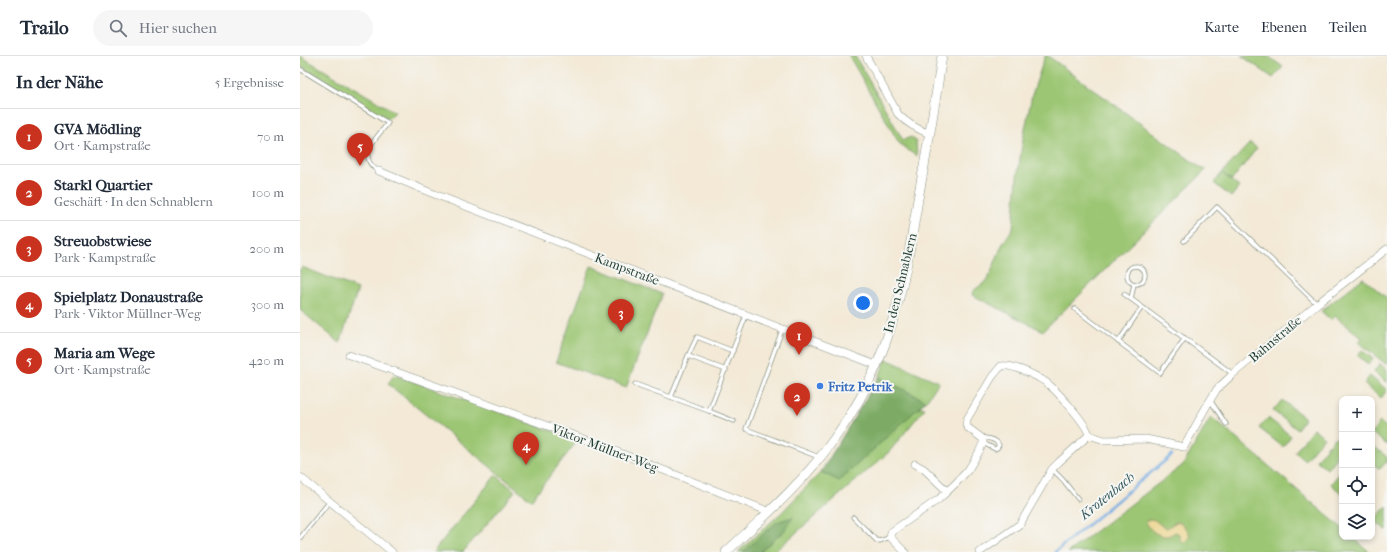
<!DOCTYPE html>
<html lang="de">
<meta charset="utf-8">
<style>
body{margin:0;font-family:"IM FELL French Canon",serif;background:#f6f6f7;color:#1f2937}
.controls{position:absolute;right:12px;bottom:12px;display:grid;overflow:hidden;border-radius:8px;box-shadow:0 2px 6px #0003}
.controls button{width:36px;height:36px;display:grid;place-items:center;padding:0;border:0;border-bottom:1px solid #e0e1e3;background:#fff;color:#1f2937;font:20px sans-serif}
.you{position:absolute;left:563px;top:247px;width:14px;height:14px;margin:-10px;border:3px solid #fff;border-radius:50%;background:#1a73e8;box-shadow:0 0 0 6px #1a73e833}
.badge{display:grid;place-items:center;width:26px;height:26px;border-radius:50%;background:#c8321e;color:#fff;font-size:13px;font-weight:700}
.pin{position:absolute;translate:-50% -33px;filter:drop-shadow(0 1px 2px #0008)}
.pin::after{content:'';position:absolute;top:21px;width:14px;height:12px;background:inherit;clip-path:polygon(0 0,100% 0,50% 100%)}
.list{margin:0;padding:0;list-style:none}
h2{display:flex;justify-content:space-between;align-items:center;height:52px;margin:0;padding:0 16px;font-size:17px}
h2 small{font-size:13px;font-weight:400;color:#747a83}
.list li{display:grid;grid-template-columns:26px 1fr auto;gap:12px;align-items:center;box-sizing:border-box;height:56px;padding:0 16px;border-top:1px solid #e0e1e3}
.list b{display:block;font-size:15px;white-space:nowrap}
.list p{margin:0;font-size:13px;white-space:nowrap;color:#747a83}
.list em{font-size:13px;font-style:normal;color:#747a83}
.icon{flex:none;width:22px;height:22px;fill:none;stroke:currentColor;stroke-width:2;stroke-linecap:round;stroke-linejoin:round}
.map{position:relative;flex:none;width:1087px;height:496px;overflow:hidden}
header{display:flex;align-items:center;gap:24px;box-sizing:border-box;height:56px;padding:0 20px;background:#fff;border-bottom:1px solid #e0e1e3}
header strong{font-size:19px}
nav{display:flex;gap:22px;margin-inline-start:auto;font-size:14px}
.search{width:280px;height:36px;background:#f6f6f7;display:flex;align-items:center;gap:10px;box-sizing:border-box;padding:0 14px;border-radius:22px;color:#747a83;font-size:15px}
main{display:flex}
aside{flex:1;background:#fff}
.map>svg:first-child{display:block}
.green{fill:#9cc673;stroke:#5e8254}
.forest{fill:#7dab65;stroke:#4e744c}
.sand{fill:#eeda9e;stroke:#868c69}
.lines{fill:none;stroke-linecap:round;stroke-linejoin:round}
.stream{stroke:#75ade4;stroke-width:2.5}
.service-casing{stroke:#899385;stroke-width:5}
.minor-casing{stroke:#899385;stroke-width:8}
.tertiary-casing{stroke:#899385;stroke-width:10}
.service{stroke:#fff;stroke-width:3.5}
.minor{stroke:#fff;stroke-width:7}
.tertiary{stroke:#fff;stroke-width:9}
.shop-dot{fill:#3f7fe0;stroke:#f6f6f2;stroke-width:1.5}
.labels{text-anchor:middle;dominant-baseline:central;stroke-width:4;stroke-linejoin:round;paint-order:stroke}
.street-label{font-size:13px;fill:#1f3d34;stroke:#f6f6f2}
.shop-label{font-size:13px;font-weight:bold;fill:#366cbe;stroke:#f6f6f2;text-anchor:start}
.water-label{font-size:14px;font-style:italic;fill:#345960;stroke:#f6f6f2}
</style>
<header>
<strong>Trailo</strong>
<div class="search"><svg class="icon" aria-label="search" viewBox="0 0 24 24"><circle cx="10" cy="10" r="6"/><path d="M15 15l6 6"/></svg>Hier suchen</div>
<nav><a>Karte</a><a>Ebenen</a><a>Teilen</a></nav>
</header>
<main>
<aside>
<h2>In der Nähe<small>5 Ergebnisse</small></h2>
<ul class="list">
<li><span class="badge">1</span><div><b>GVA Mödling</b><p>Ort · Kampstraße</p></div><em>70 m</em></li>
<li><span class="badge">2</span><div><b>Starkl Quartier</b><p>Geschäft · In den Schnablern</p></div><em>100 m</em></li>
<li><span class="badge">3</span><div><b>Streuobstwiese</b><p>Park · Kampstraße</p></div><em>200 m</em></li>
<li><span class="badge">4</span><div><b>Spielplatz Donaustraße</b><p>Park · Viktor Müllner-Weg</p></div><em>300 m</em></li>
<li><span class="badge">5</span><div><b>Maria am Wege</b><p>Ort · Kampstraße</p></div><em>420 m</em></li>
</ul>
</aside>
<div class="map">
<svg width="1087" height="496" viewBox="0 0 1087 496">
<rect width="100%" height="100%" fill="#f6f6f2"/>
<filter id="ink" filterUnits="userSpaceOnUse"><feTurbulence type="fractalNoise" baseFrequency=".025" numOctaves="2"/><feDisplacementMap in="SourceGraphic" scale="8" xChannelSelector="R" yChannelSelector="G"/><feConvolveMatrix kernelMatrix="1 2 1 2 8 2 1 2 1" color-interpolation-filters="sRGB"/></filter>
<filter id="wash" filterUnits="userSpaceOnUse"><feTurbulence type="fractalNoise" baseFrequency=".012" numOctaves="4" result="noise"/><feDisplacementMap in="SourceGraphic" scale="16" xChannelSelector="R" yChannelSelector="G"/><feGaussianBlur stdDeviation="0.9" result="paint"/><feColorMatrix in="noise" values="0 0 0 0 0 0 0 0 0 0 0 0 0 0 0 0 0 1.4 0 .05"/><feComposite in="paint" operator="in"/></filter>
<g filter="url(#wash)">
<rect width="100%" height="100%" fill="#f3e9d6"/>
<g class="green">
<path d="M0 0 95 56 88 63 0 10Z"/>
<path d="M549 0H555L603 84 611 81 616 85 617 101 599 87Z"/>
<path d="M745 0H748L901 112 906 114 743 275 672 239 673 235 688 224 702 189 713 172 717 122 723 83 732 39Z"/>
<path d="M942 0H968L983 11 973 22Z"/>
<path d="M950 87 957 92 932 124 922 117Z"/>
<path d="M922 117 939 131 931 141 914 127Z"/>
<path d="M291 210 362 238 326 332 256 306Z"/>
<path d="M2 211 58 233 40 287 0 254V213Z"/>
<path d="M1063 222 1087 242V309L1059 287 1062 282 1035 260 1031 264 1021 255Z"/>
<path d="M1062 294 1073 303 1068 308 1057 299Z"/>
<path d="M586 303 639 326 626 345 579 321Z"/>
<path d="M1080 308 1087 314V327L1074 316Z"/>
<path d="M94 319 278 384 231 444 88 328Z"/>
<path d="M1070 320 1087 334 1081 342 1064 328Z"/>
<path d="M982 344 1005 362 997 373 973 355Z"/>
<path d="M596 346 625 352 589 396 474 496H438L481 457 521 416Z"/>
<path d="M911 361 1042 472V481H1052L1070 496H768L883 409Z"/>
<path d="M968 362 991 380 983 391 959 372Z"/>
<path d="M1080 366 1087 372V389L1072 377Z"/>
<path d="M1013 372 1024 381 1005 404 995 396Z"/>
<path d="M1035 381 1042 387V394L1027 413 1016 404Z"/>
<path d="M1072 389 1087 401V405L1080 413 1072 407Z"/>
<path d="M1039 418 1042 420V438L1031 428Z"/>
<path d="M196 419 215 435 163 496H133Z"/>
<path d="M1087 450V475L1074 464Z"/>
</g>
<g class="forest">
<path d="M579 321 626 345 539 425 521 416Z"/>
<path d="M493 461 484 475 460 496H443L477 466Z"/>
</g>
<path class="sand" d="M849 463 855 464 864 472H867L876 466 881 467 888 475 890 480 885 486H882L880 483 879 478 876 476C873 477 870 480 867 480 858 481 848 473 846 465Z"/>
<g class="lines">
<path class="stream" d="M755 496 872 399"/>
</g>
</g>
<g filter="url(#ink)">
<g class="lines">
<g class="service-casing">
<g id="service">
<path d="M0 13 88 67C76 83 55 99 78 115"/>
<path d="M884 185 917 151 1017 248"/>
<circle cx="836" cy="219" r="9"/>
<path d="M834 228 831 243 933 318"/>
<path d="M824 238 831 243"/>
<path d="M775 253 860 317 885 282"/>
<path d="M482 274 446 373 519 401"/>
<path d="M818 286 842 251"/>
<path d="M426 314 388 300 397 281 433 295"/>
<path d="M335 328 409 355"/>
<path d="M371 341 388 300"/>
<path d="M910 344 926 368"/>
<path d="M434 365 409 355 446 260"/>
<path d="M683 387 695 393 697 392 699 389C696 383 690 382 683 382"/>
<path d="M752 413 763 424 778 443"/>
<path d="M553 461 576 484 580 485 590 481"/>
<path d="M0 482 30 445"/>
</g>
</g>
<g class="minor-casing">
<g id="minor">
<path d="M566 0 598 58C607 68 617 73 630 78"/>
<path d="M79 115 129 136 576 309"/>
<path d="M49 299 287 384 470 456"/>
<path d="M789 379 804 384 846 383 884 391 906 351 917 333 933 318 1017 248 1087 193"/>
<path d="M615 408 624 413 647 435"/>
<path d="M0 421 92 496"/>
<path d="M605 496 590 481 591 476 639 443 656 427 668 414 679 396 683 387V383L667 371 666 368 667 363 692 321 701 310C712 308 735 319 744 325 754 331 787 368 789 379"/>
<path d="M680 496 720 468 752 413 759 406 789 379"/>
</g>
</g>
<g class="tertiary-casing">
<path id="tertiary" d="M426 496C464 461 504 426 534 383 558 350 578 312 590 273 604 230 611 187 618 143 627 95 635 48 642 0"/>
</g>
<use href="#service" class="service"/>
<use href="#minor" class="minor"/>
<use href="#tertiary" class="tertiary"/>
</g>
</g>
<circle class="shop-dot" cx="520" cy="330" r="4"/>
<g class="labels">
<g class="street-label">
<text transform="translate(327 213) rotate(21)">Kampstraße</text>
<text transform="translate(600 227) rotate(-76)">In den Schnablern</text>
<text transform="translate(975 283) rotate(-40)">Bahnstraße</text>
<text transform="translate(305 392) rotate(21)">Viktor Müllner-Weg</text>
</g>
<g class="shop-label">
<text x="528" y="330">Fritz Petrik</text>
</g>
<g class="water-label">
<text transform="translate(807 440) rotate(-39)">Krotenbach</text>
</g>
</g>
</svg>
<div class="controls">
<button>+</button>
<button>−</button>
<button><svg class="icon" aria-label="locate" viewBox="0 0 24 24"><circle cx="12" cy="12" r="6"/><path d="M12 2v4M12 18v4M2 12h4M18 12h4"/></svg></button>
<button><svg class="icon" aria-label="layers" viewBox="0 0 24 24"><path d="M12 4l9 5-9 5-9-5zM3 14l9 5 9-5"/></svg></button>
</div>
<div class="you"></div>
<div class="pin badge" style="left:499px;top:299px">1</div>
<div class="pin badge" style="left:497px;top:360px">2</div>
<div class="pin badge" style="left:321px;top:276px">3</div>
<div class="pin badge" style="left:226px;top:409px">4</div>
<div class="pin badge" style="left:60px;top:110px">5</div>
</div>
</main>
